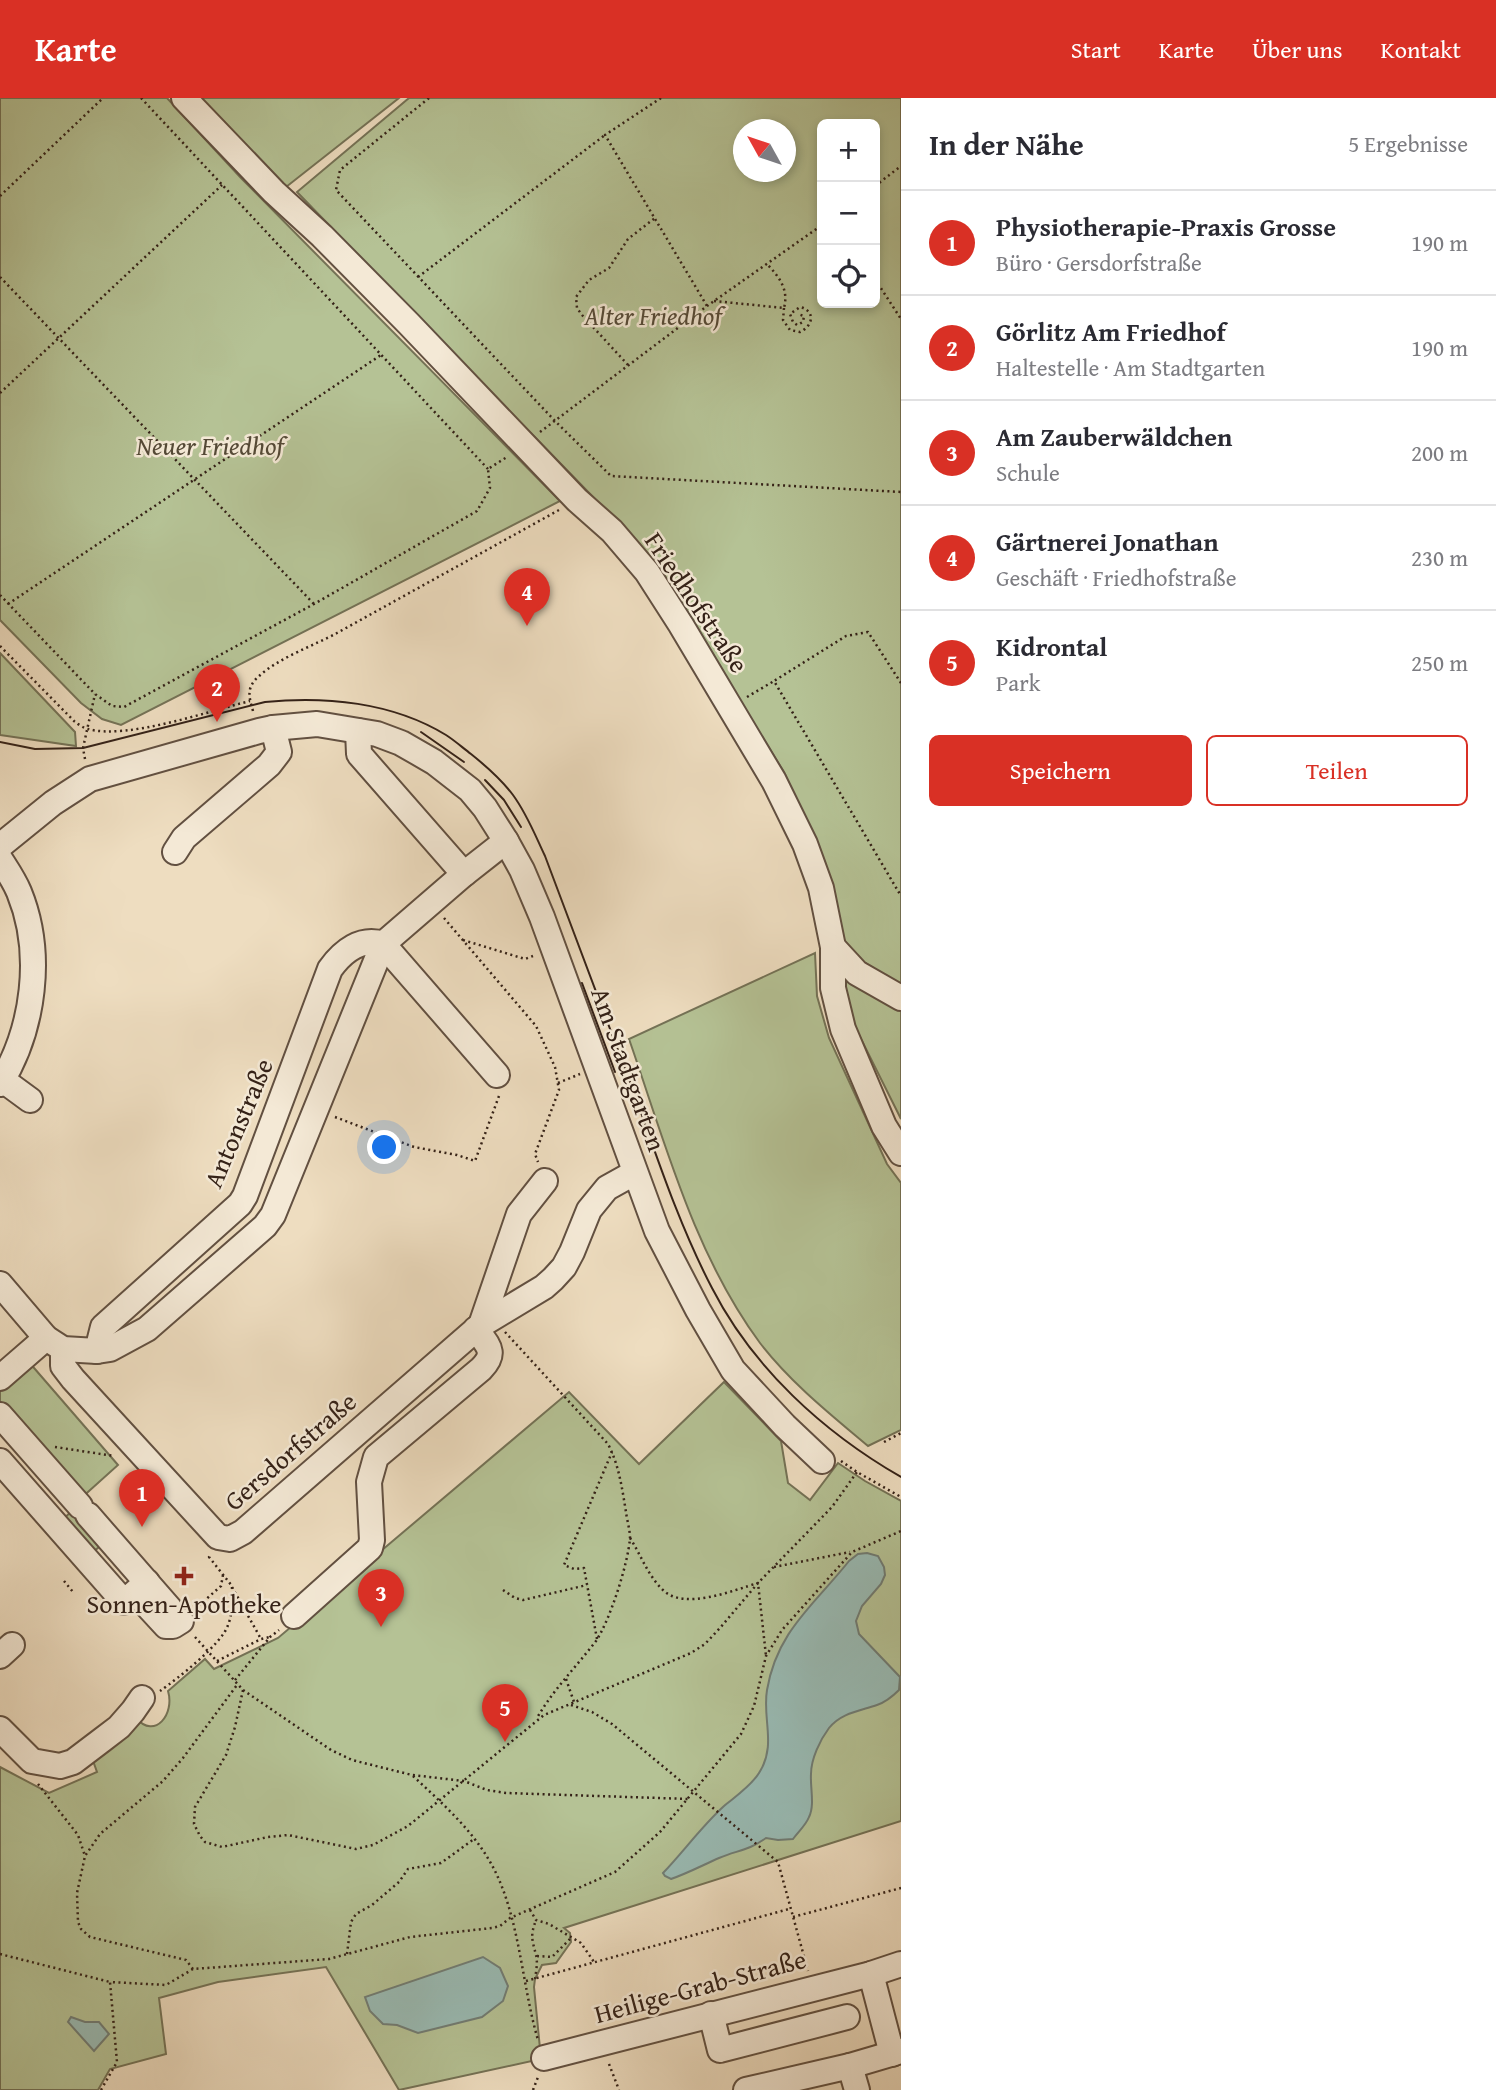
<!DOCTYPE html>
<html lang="de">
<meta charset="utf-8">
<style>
body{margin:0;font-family:"Gentium Book Plus",serif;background:#f2f2f3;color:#2b2b33}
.controls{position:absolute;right:21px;top:21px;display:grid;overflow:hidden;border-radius:10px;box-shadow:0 4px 10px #0003}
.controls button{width:63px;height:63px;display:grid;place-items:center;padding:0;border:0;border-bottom:2px solid #e1e1e2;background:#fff;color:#2b2b33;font:35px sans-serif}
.compass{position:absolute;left:733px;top:21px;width:63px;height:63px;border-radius:50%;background:#fff;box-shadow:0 4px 10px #0003;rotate:310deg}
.you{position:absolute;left:385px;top:1050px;width:24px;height:24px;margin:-18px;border:5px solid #fff;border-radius:50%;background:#1a73e8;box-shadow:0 0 0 10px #1a73e833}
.badge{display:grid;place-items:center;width:46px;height:46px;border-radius:50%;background:#d93025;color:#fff;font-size:23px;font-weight:700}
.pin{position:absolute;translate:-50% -58px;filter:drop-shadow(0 2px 4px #0008)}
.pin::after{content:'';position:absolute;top:37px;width:24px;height:21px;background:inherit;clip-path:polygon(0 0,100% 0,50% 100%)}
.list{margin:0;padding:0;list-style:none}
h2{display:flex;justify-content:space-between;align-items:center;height:91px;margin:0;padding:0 28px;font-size:30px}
h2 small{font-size:23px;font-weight:400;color:#7c7c81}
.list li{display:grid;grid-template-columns:46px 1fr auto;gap:21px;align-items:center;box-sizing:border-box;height:105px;padding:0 28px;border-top:2px solid #e1e1e2}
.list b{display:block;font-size:26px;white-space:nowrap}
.list p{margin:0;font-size:23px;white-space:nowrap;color:#7c7c81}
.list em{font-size:23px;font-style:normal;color:#7c7c81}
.actions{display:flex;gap:14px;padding:21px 28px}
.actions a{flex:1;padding:16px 0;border:2px solid #d93025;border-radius:10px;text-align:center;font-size:24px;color:#d93025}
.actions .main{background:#d93025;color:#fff}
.icon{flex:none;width:38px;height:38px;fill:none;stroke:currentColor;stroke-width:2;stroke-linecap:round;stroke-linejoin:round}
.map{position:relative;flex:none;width:901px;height:1992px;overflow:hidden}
header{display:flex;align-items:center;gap:42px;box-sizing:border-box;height:98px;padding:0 35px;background:#d93025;color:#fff}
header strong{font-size:33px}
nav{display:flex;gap:38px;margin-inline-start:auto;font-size:24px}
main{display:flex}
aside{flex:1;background:#fff}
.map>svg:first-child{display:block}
.green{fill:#b5c295;stroke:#747256;stroke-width:2;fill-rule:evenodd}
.water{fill:#99bbb4;stroke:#717d75;stroke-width:2}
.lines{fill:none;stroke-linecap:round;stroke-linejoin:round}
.minor-casing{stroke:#625041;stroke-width:28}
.path{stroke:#342117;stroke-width:2.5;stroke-dasharray:2 3.5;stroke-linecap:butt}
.minor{stroke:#f4e9d6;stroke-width:24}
.tram{stroke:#342117;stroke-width:2}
.poi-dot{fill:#8f2418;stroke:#f4e9d6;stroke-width:2.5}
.labels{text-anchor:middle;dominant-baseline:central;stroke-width:5;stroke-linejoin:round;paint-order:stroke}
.park-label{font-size:26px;font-style:italic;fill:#544936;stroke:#f4e9d6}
.street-label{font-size:26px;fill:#342117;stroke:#f4e9d6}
.poi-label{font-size:26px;fill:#342117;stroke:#f4e9d6}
</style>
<header>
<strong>Karte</strong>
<nav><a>Start</a><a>Karte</a><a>Über uns</a><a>Kontakt</a></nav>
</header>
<main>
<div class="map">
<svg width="901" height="1992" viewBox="0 0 901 1992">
<rect width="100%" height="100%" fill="#eeddc0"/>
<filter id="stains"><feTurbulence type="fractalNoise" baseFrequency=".00286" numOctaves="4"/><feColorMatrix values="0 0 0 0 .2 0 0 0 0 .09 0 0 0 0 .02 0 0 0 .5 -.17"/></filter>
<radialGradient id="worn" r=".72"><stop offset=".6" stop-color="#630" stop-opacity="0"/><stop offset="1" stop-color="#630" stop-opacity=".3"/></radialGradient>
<g class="green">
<path d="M0 0H167L241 80 560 403 121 627 102 621 81 605 0 522Z"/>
<path d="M193 0H399L281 93Z"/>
<path d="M409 0H901V887L859 861 842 844 820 755 784 674 686 517 651 465 595 401 297 94ZM822 26H875V205H822ZM744 32H786V74H744Z"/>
<path d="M0 555 75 634 76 648 0 637Z"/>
<path d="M815 855 817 898 829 940 887 1066 901 1085V1332L868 1348C830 1316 791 1285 760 1245 694 1156 665 1044 629 941Z"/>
<path d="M836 857 901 905V1021L854 927Z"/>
<path d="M28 1263 118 1367 79 1402 0 1311V1287Z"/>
<path d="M724 1284 781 1343 788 1385 810 1402 838 1365 865 1383 901 1403V1723L564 1830 570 1835 571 1844 556 1865 542 1867 535 1881 534 1889 541 1961 399 1992 326 1869 218 1884 159 1900 166 1956 110 1971 98 1992H0V1669L49 1695 97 1674 92 1660 136 1620C155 1642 175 1616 168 1593L205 1561 214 1571 278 1540 569 1294 639 1366Z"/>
<path d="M74 1411 104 1445 89 1457 60 1424Z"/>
</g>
<g class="water">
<path d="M867 1455 878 1458 884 1469 885 1477 881 1486 862 1508 856 1523 859 1536 900 1579 899 1592C893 1598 886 1604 877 1607 859 1613 841 1615 829 1630 820 1642 811 1661 811 1676 810 1689 815 1707 809 1719 806 1727 798 1734 793 1741L778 1742 766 1740C748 1753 738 1752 719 1760 703 1767 688 1775 671 1781L665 1778 663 1775C684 1753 702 1728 724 1708 736 1698 751 1688 759 1675 777 1647 762 1621 767 1592 777 1533 814 1507 849 1463L858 1456Z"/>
<path d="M483 1859 500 1870 508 1888 503 1903 482 1919 418 1935 397 1927 383 1926 370 1913 365 1899Z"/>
<path d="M71 1919 85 1924H99L109 1936 94 1953 68 1924Z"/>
</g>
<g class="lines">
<g class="minor-casing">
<g id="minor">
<path d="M184 0 274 94 322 138 409 226 577 402 612 433 647 474 681 527 774 683 805 746 821 790 833 849V890L843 931 884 1028 901 1055"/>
<path d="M358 633 359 656 464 776"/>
<path d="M0 748 53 705 90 681 259 633 273 630 317 626 377 636 401 645 434 664 470 692 485 710 506 743 522 772 542 819 657 1133 698 1212 733 1272 785 1328 822 1363"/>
<path d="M175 754 184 740 269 667 279 654 273 630"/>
<path d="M0 761C7 772 14 782 19 794 44 855 34 931 0 986"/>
<path d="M833 849 857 875 901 900"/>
<path d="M0 980 30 1002"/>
<path d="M0 1186 46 1240 63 1251 97 1253 110 1251 147 1231 265 1128 273 1117 383 846 464 776 506 743"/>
<path d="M481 1227 519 1116 545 1083"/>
<path d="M63 1251V1268L73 1281 218 1439 230 1441 243 1434 481 1227 544 1189 553 1181 564 1169 572 1154 589 1112 607 1090 634 1075"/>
<path d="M97 1253 103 1229 240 1106 245 1098 330 871C343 853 361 839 383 846L497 977"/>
<path d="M0 1280 46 1240"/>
<path d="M0 1317 80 1408"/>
<path d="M0 1363 124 1504 147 1484"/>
<path d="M88 1417 170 1511"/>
<path d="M142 1502 166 1528H173L181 1523"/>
<path d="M294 1518 370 1450 372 1442 369 1384 376 1359 481 1271C498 1254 487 1247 476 1231"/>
<path d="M0 1558 12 1547"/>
<path d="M0 1631 32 1663 60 1668 73 1664 102 1642 119 1629 133 1613 142 1600"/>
<path d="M871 1876 892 1956"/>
<path d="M711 1916 720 1952 847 1919"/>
<path d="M544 1960 871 1876 901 1866"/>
<path d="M850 1968 857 1992"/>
<path d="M746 1992 850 1968 901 1953"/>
</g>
</g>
<g class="path">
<path d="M141 0 488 371"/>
<path d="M429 0 340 72 336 92 555 323 611 378 901 394"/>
<path d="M661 0 605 37 707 208"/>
<path d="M875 88 901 68"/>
<path d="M0 98 103 0"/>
<path d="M0 179 314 506"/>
<path d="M418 179 605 37"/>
<path d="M875 181 901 221"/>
<path d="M714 203 784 210C789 191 779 179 767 166"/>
<path d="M784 210 783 222 790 232 800 234C813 228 816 213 800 209L790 216 793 224 797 227 803 224 804 218 798 216"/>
<path d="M628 267 582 217 577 210 576 199 589 182 609 170 628 141 655 120"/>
<path d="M0 295 222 87"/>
<path d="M540 334 707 208 822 127"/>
<path d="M0 497 95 596 112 608 124 609 314 506 477 413 490 390 488 371 507 359"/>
<path d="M8 506 381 257"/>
<path d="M0 548 74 623C78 626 83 630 88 631 127 642 209 613 250 603"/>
<path d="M901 585 868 534 846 538 774 583 901 798"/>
<path d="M747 599 774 583"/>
<path d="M253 613C249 599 246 590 258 579 278 560 313 548 337 535 411 494 485 453 559 412"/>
<path d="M85 661 83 650 95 596"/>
<path d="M444 820 536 928 555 969 559 992 535 1056 538 1064"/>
<path d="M463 842 525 861 533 858"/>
<path d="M558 985 580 976"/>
<path d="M335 1019 414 1049 457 1057 475 1063 499 998"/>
<path d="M505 1234 608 1346C619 1367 622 1390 626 1414 627 1422 630 1432 630 1440 628 1466 610 1522 596 1543 576 1569 553 1592 537 1620"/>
<path d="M884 1344 901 1335"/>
<path d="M55 1349 114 1358"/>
<path d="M841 1363 857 1374 901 1399"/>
<path d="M630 1440C641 1457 648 1478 663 1492 684 1513 734 1492 758 1485L766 1558"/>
<path d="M774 1469 850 1454"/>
<path d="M64 1483 73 1494"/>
<path d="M232 1489 261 1541"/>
<path d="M503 1492 515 1500 523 1502 587 1487"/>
<path d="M195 1511 221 1488 223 1477"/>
<path d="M195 1539 243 1592 331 1652 352 1662 412 1677 464 1683 487 1692 506 1695 689 1701"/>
<path d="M597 1541 584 1470 574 1471 564 1467 612 1354"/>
<path d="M217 1563 261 1541 270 1539"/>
<path d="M566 1581 574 1604"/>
<path d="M235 1582 270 1539 279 1532"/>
<path d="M243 1592 235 1629 226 1657 195 1709 194 1726 200 1738 205 1744 222 1749 268 1739 288 1737 356 1751 373 1747 408 1728 544 1617 691 1555 705 1546 720 1530 758 1485 832 1409 857 1374"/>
<path d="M160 1593C177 1581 222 1546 228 1527 233 1515 232 1501 232 1488L209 1459 212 1457"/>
<path d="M571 1607 592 1614 612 1626 778 1764 808 1873"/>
<path d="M413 1678C443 1706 475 1734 494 1771 520 1822 522 1888 538 1942"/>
<path d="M38 1686 78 1737 85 1758"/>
<path d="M530 1812 536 1822 549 1826 581 1845 594 1864"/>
<path d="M793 1819 901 1790"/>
<path d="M0 1856 110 1884"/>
<path d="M347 1856 351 1824 356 1816 372 1807 399 1784 408 1771 441 1765 474 1741"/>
<path d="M537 1858 552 1859 571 1840"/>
<path d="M193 1871 186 1862 90 1839 81 1831 78 1824 77 1795 85 1758 100 1736 163 1683 183 1660 237 1587"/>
<path d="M535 1881C536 1874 538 1864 536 1857 532 1841 530 1838 536 1822"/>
<path d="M526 1883 789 1811"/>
<path d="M609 1966 619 1992"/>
<path d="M101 1992 117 1964 110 1884 166 1887 193 1871 329 1861 410 1839 492 1830 500 1828 510 1820 615 1774 660 1734 741 1636 754 1608 766 1558 782 1532 852 1454 901 1433"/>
<path d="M533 1992 538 1979"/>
</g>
<use href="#minor" class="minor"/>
<g class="tram">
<path d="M421 634 464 664"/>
<path d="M0 644 35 651 83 650 265 604C325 598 392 604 446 637 454 642 463 650 471 656 486 668 501 681 513 697 527 716 535 737 545 758 575 836 604 914 633 992 657 1059 679 1127 712 1190 753 1270 823 1334 901 1379"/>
<path d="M485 682 504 702 521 729"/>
<path d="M582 885 615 974"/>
</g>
</g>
<path class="poi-dot" d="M180.5 1467.5h7v7h7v7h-7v7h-7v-7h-7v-7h7z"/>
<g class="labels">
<g class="park-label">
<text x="653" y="217">Alter Friedhof</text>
<text x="210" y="347">Neuer Friedhof</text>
</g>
<g class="street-label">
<text transform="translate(697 504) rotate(56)">Friedhofstraße</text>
<text transform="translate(629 971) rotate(70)">Am Stadtgarten</text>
<text transform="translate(238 1025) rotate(-67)">Antonstraße</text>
<text transform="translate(290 1353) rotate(-41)">Gersdorfstraße</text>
<text transform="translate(700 1888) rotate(-15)">Heilige-Grab-Straße</text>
</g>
<g class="poi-label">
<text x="184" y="1505">Sonnen-Apotheke</text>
</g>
</g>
<rect width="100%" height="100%" filter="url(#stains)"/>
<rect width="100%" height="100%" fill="url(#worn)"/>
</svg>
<div class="controls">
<button>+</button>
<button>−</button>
<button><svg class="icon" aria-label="locate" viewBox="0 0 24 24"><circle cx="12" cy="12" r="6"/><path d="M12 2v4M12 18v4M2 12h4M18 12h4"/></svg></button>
</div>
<svg class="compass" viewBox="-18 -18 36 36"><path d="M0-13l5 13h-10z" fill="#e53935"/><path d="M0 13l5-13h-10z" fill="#7c7c81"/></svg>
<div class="you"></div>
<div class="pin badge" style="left:142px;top:1429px">1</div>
<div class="pin badge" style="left:217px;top:624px">2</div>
<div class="pin badge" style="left:381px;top:1529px">3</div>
<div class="pin badge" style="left:527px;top:528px">4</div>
<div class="pin badge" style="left:505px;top:1644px">5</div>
</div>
<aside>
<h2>In der Nähe<small>5 Ergebnisse</small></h2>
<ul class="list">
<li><span class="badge">1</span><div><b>Physiotherapie-Praxis Grosse</b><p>Büro · Gersdorfstraße</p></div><em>190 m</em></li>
<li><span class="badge">2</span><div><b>Görlitz Am Friedhof</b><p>Haltestelle · Am Stadtgarten</p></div><em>190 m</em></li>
<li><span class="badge">3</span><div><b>Am Zauberwäldchen</b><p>Schule</p></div><em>200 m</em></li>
<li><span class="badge">4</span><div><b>Gärtnerei Jonathan</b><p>Geschäft · Friedhofstraße</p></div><em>230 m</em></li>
<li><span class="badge">5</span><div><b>Kidrontal</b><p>Park</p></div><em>250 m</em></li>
</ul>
<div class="actions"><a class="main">Speichern</a><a>Teilen</a></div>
</aside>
</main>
